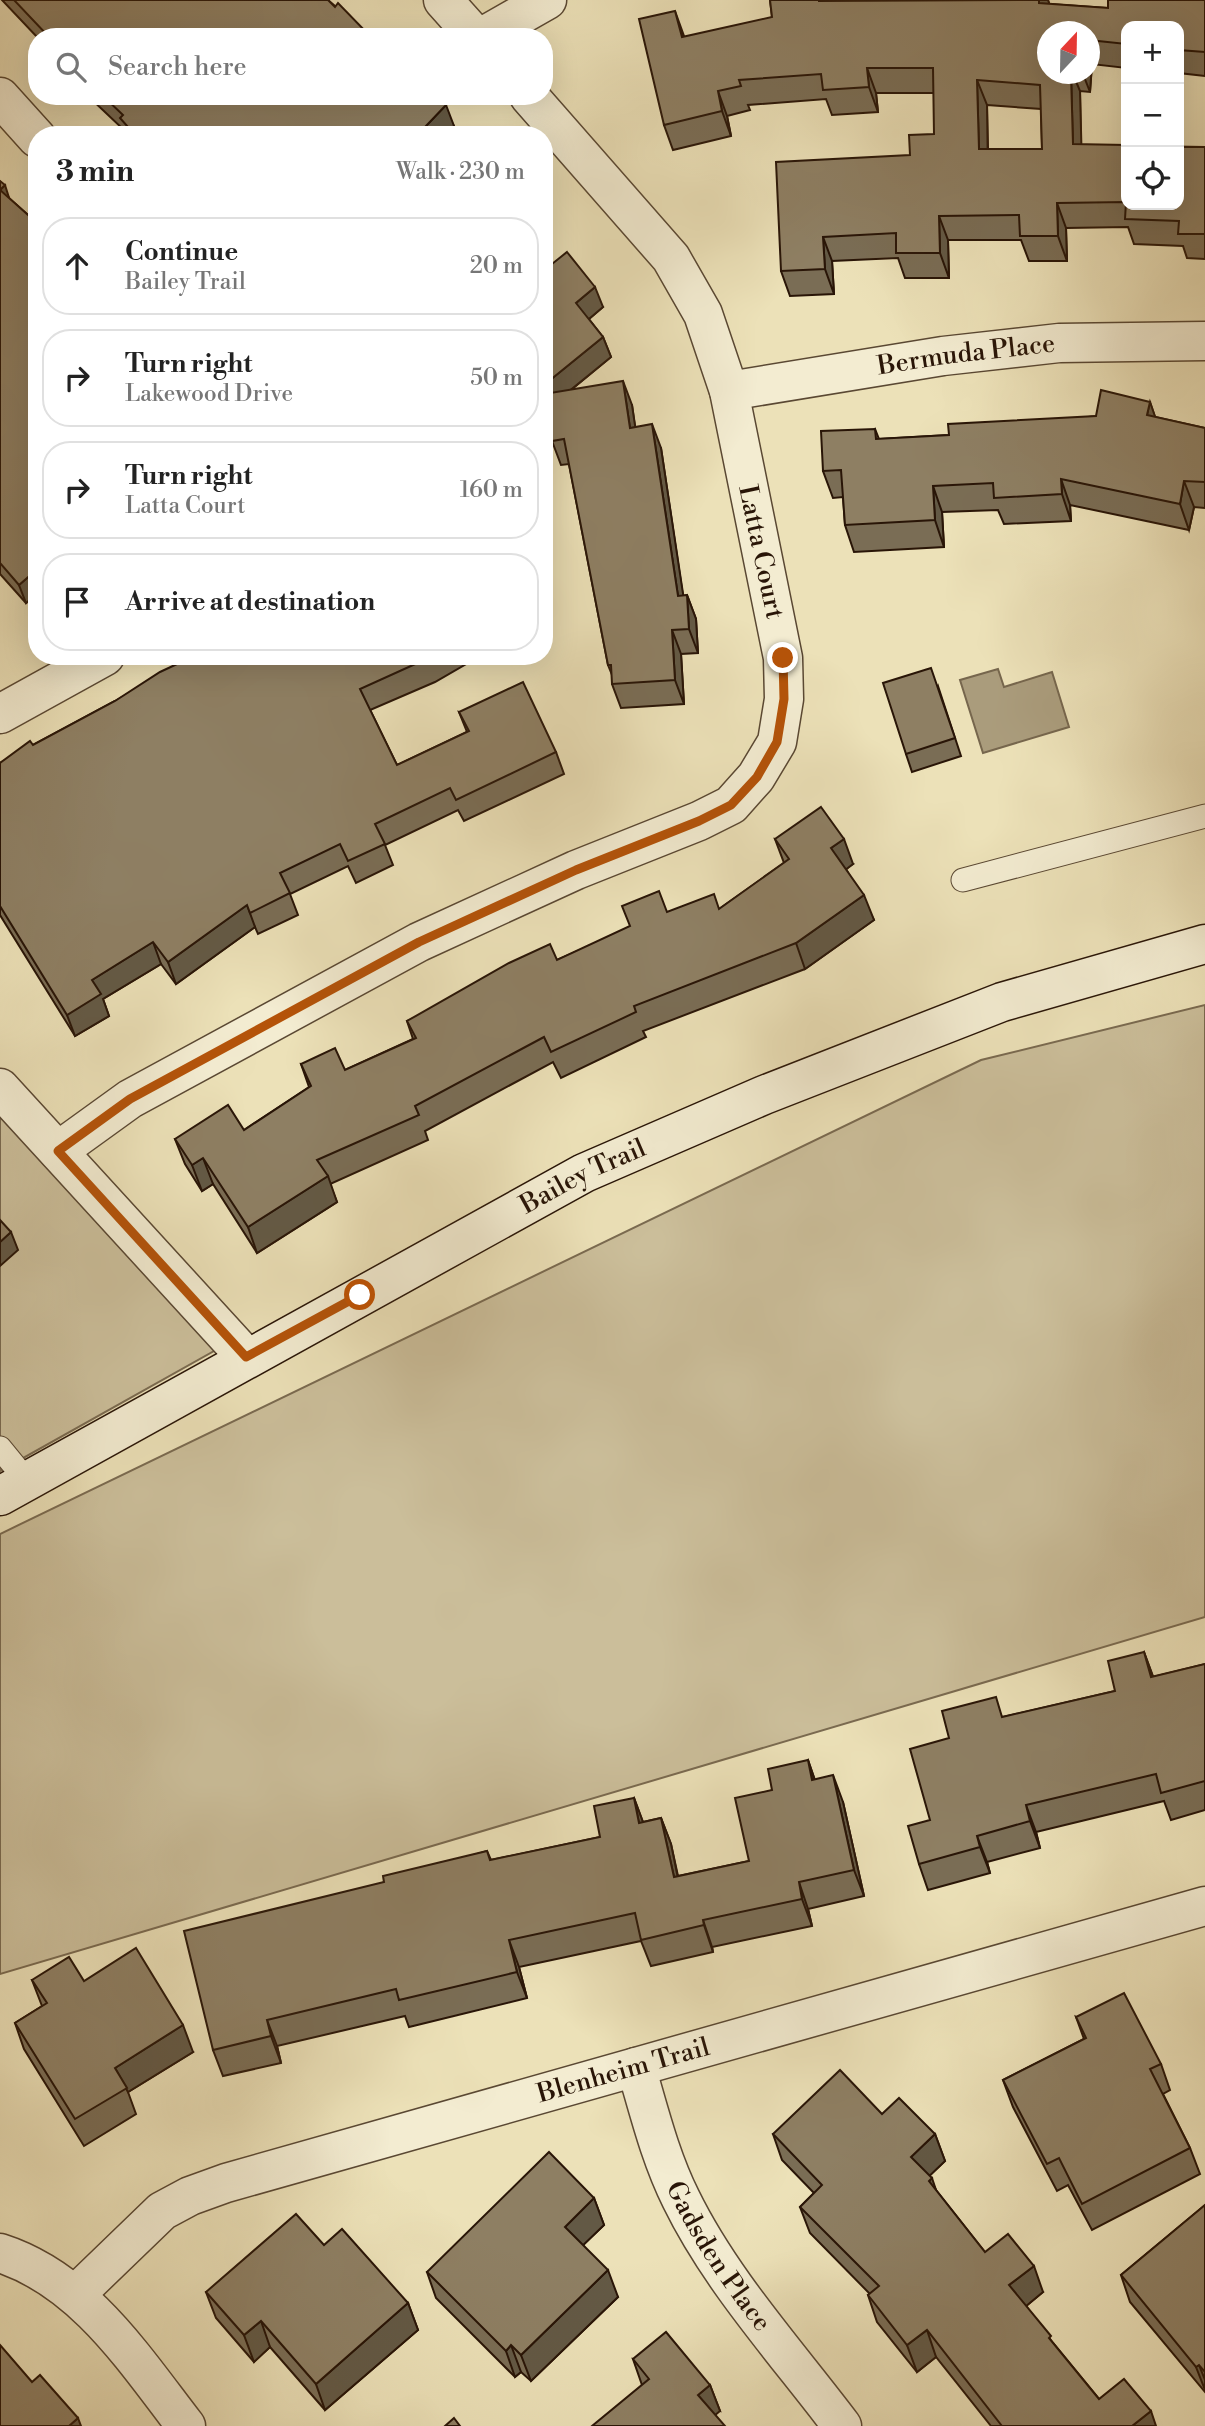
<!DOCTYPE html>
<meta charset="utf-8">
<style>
body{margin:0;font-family:"Libre Bodoni",serif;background:#f6f6f6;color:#222}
.controls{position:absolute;right:21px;top:21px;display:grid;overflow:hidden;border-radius:14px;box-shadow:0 7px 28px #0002}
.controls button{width:63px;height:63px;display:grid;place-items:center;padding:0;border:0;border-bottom:2px solid #e0e0e0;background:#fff;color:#222;font:35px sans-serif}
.compass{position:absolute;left:1037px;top:21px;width:63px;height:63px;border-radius:50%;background:#fff;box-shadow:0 7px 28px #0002;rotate:22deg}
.stop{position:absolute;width:21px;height:21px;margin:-16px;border:5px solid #b45309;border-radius:50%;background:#fff}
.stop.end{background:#b45309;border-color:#fff;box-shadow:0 2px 7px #0008}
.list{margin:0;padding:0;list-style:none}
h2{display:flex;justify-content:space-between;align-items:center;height:91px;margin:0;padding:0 28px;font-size:30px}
h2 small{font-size:23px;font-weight:400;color:#767676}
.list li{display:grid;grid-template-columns:46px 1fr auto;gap:21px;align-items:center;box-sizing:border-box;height:98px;margin:0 14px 14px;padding:0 14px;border:2px solid #e0e0e0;border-radius:28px}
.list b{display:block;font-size:26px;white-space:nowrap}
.list p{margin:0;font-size:23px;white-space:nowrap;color:#767676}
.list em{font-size:23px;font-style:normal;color:#767676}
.icon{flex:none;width:38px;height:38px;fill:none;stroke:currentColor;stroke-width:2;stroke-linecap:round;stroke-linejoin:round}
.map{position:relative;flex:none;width:1205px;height:2426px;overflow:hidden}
.search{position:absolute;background:#fff;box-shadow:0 7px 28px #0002;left:28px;top:28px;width:525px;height:77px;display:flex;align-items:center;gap:18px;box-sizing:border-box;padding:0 24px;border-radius:28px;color:#767676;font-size:26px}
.panel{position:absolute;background:#fff;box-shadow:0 7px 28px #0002;left:28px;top:126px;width:525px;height:539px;border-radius:28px}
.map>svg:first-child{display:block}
.green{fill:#cbbe9a;stroke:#7a6a50;stroke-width:2}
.water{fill:#aa9c7c;stroke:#76664d;stroke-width:2}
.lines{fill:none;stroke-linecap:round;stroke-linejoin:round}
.lane-casing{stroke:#5a4833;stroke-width:25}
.street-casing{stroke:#5a4833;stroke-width:41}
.secondary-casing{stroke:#291507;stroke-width:41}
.lane{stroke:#f3ecd1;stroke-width:23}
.street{stroke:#f3ecd1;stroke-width:38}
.secondary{stroke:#f3ecd1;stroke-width:38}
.wall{fill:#7a6d55;stroke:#291507;stroke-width:2;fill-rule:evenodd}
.shaded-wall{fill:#635945;stroke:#291507;stroke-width:2}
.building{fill:#8e7f63;stroke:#291507;stroke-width:2;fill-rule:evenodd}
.route{stroke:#b45309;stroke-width:9}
.labels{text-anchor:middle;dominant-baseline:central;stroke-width:6;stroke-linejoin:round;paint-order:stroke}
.street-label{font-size:26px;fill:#291507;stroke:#f3ecd1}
</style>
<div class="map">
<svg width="1205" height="2426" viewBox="0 0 1205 2426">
<rect width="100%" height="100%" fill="#ece1b8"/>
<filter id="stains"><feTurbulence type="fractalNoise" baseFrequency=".00286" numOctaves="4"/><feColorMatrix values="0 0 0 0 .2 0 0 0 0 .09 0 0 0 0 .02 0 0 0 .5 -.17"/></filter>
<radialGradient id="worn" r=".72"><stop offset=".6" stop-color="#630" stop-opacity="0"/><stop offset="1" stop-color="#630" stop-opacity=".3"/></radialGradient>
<g class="green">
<path d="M1205 1005V1617L0 1974V1534L981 1060Z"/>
<path d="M0 1079 230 1342 0 1471Z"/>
</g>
<path class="water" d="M998 669 1004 687 1052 672 1069 727 983 753 960 680Z"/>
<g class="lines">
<g class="lane-casing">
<g id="lane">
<path d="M963 880 1205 816"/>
<path d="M0 1448 27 1481"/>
</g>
</g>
<g class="street-casing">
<g id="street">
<path d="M443 0 476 37"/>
<path d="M482 37 547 0"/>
<path d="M0 97 37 138"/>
<path id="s1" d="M729 391 943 356 1059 343 1205 341"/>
<path d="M0 714 105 656"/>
<path d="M0 1088 246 1357"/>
<path d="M58 1151 130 1099 419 942 576 870 699 821 731 805 756 777 777 742 784 699 783 658 729 391 703 314 671 258 529 96"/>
<path id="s2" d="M636 2067C649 2111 660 2157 681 2199 721 2281 787 2353 842 2426"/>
<path d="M0 2253C84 2280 134 2359 186 2426"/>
<path id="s3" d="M75 2295 162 2211 190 2196 226 2183 1205 1906"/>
</g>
</g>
<g class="secondary-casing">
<g id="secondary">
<path id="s4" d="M0 1496 584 1173 764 1095 1002 1002 1205 944"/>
</g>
</g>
<use href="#lane" class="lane"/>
<use href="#street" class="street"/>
<use href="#secondary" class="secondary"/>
</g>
<g class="wall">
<path d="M2 0H328L371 37H37Z"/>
<path d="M770 0H1048L1049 4 1108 8 1205 0V76L1179 73V26H1126V68L1092 64 1090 92 1080 91 1081 145 1205 147V259L1187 258 1183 246 1134 244 1128 227 1066 228 1067 261H1029L1021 240H948L949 278H905L898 258 832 261 834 294 790 296 781 271 934 134V93H876L878 112 832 115 826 99 748 105 750 110 727 116 731 136 673 150 664 125 772 17ZM1089 32V74H1047ZM987 105 1041 109 1042 149H988Z"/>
<path d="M88 96H437L454 126 445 135H126L124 130Z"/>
<path d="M0 181 9 198 37 223V594L26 603 0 574Z"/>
<path d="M544 256 603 307 589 319 603 337 611 357 571 390 632 405 635 427 661 448 683 596 687 595 696 619 698 653 681 654 684 704 621 708 612 684V675L608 665 569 464 561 465 552 441 544 398Z"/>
<path d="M1150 402 1155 417 1205 428V508L1194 507 1189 530 1070 505 1071 521 1004 524 998 510 942 512 944 547 854 552 845 525 843 497 833 498 823 471 875 429 879 439 949 435 1096 416Z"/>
<path d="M544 616 548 627 544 629Z"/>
<path d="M194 656H480L435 682 370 710 397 765 467 732 459 712 556 752 564 774 464 821 458 810 385 845 393 865 356 883 348 866 290 894 298 915 258 934 255 927 176 984 161 964 103 999 109 1016 75 1036 0 915V763L33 745 115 701Z"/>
<path d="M938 686 961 756 912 772 906 754Z"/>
<path d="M775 839 853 864 846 869 874 920 805 969 643 1031 646 1037 561 1078 553 1062 425 1131 428 1140 330 1184 337 1202 257 1253 213 1184 202 1191 185 1164 175 1139 244 1130 309 1087 301 1064 345 1070 413 1039 407 1021 557 960 667 912 719 909 784 863Z"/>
<path d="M1144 1652 1153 1677 1205 1664V1810L1171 1820 1164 1801 1036 1832 1040 1848 987 1862 990 1873 928 1890 919 1864 930 1820 949 1738 1003 1717 1115 1691Z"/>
<path d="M808 1760 815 1780 843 1802 864 1896 808 1909 812 1926 712 1947 713 1952 651 1966 641 1941 519 1967 527 1998 409 2027 405 2016 277 2046 281 2063 223 2076 213 2050 384 1882 487 1851 491 1860 600 1837 634 1798 643 1822 661 1818 671 1844 678 1876 749 1861 772 1790Z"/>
<path d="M32 1980 84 1981 193 2052 128 2092 136 2114 84 2146 24 2049 15 2023 42 2006Z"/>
<path d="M1076 2017 1161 2064 1170 2090 1163 2094 1190 2148 1200 2174 1092 2230 1068 2185 1057 2191 1013 2107 1003 2080 1084 2039Z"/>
<path d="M882 2114 935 2134 945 2161 929 2176 936 2190 985 2252 1043 2292 1026 2306 1053 2343 1099 2399 1156 2426H991L936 2357 917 2372 877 2322 868 2295 870 2294 810 2233 800 2207 814 2193 782 2160 773 2134Z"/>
<path d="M594 2198 604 2225 583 2245 618 2297 531 2381 521 2372 515 2377 436 2298 427 2272Z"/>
<path d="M1205 2205V2392L1130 2302 1121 2275Z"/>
<path d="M324 2245 408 2303 418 2330 325 2410 270 2347 254 2362 216 2318 206 2292Z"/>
<path d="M633 2359 710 2385 720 2411 642 2385Z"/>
</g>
<g class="shaded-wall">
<path d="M1039 0H1048L1049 3 1048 28 1039 3Z"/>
<path d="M675 11 684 36 682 37Z"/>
<path d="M1089 57 1092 64 1090 92 1083 74H1089Z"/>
<path d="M867 68 876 93 878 112 869 87Z"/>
<path d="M1071 74H1073L1080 91 1082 169 1073 144Z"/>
<path d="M977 80 987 105 988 174 979 149Z"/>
<path d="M718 91 727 116 731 136 722 111Z"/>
<path d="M446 105 454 126 445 135H428L425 127Z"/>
<path d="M5 185 11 204 0 190Z"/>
<path d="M1057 203 1066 228 1067 261 1058 236Z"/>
<path d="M939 216 948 240 949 278 940 253Z"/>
<path d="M823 237 832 261 834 294 825 269Z"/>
<path d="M595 287 603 307 583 324 576 303Z"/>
<path d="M603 337 611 357 552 405 544 385Z"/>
<path d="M623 381 632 405 639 452 630 428Z"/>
<path d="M1150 402 1159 428 1147 415Z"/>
<path d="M652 424 661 448 687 620 678 596Z"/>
<path d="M1061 479 1070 505 1071 521 1062 494Z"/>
<path d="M1184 481 1194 507 1189 530 1180 504Z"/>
<path d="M933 486 942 512 944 547 935 520Z"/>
<path d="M35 571 37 577V594L26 603 19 585Z"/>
<path d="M687 595 696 619 698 653 689 629Z"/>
<path d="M672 630 681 654 684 704 675 680Z"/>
<path d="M844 839 853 864 840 874 831 848Z"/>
<path d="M864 895 874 920 805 969 796 943Z"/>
<path d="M247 905 255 927 176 984 168 962Z"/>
<path d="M153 942 161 964 103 999 109 1016 75 1036 67 1015 92 980Z"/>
<path d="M203 1158 213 1184 202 1191 192 1165Z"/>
<path d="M328 1176 337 1202 257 1253 248 1227Z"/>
<path d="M11 1232 18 1250 0 1266V1242Z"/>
<path d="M1144 1652 1154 1679 1151 1677Z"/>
<path d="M808 1760 817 1787 812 1780Z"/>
<path d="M833 1775 843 1802 864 1896 854 1870Z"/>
<path d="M634 1798 644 1825 639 1823Z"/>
<path d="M1026 1805 1036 1832 1040 1848 1030 1821Z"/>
<path d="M661 1818 671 1844 683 1903 674 1877Z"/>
<path d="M977 1836 987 1862 990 1873 980 1847Z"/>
<path d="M799 1882 808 1909 812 1926 802 1899Z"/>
<path d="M703 1920 712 1947 713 1952 704 1925Z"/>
<path d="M509 1940 519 1967 527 1998 517 1972Z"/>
<path d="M267 2020 277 2046 281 2063 271 2036Z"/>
<path d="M183 2025 193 2052 128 2092 115 2068Z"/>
<path d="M935 2134 945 2161 921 2184 911 2157Z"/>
<path d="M932 2178 941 2205 929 2181Z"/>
<path d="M594 2198 604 2225 575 2253 565 2227Z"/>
<path d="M1034 2266 1043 2292 1019 2312 1009 2285Z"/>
<path d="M608 2270 618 2297 531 2381 521 2355Z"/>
<path d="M408 2303 418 2330 325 2410 316 2384Z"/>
<path d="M261 2321 270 2347 254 2362 244 2335Z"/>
<path d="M927 2330 936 2357 917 2372 907 2345Z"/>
<path d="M511 2345 521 2372 515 2377 506 2351Z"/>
<path d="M1199 2365 1205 2380V2390L1196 2367Z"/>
<path d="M710 2385 720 2411 708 2421 698 2395Z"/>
<path d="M1151 2411 1156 2426H1132Z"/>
<path d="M78 2418 81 2426H69Z"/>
</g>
<g class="building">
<path d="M14 0H328L335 7 338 3 371 37H49Z"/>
<path d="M770 0H819V1L1039 0V3L1108 8V0H1205V52L1179 50V26H1126V44L1089 40V32H1047V74H1071L1073 144 1126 145V205H1179V147H1205V234H1178L1179 221 1125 219 1126 202 1057 203 1058 236H1020L1019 215 939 216 940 253H896V233L823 237 825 269 781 271 776 162 910 155 909 135 934 134 933 68H867L869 87 823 90 821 74 739 80 741 86 718 91 722 111 664 125 639 19 675 11 682 37 772 17ZM977 80 1040 85 1042 149H979Z"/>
<path d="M103 96H437L446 105 425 127 433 135H135L120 118 123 115Z"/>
<path d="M0 181 5 185 0 190 37 223V573L35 571 19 585 0 563Z"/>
<path d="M567 252 595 287 576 303 603 337 544 385V256L552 264Z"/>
<path d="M623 381 630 428 652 424 678 596 687 595 689 629 672 630 675 680 612 684 611 665H608L564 439 552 441 544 394Z"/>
<path d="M1101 390 1150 402 1147 415 1205 428V482L1184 481 1180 504 1061 479 1062 494 994 498 993 483 933 486 935 520 845 525 841 470 823 471 821 431 875 429 876 439 949 435 948 424 1096 416Z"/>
<path d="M194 656H433L360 689 397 765 469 731 459 712 523 682 556 752 456 800 450 788 375 824 385 844 348 861 340 844 280 873 290 893 250 913 247 905 168 962 153 942 92 980 101 994 67 1015 0 906V763L30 741 33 745 115 701 160 672Z"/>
<path d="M931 668 955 738 906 754 883 683Z"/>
<path d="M821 807 844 839 831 848 864 895 796 943 634 1006 636 1012 551 1052 544 1037 415 1106 419 1115 317 1160 328 1176 248 1227 203 1158 192 1165 175 1139 228 1105 244 1130 311 1086 301 1064 335 1048 345 1070 416 1038 407 1021 509 963 550 944 557 960 630 926 622 906 659 891 667 912 714 894 719 909 789 859 775 839Z"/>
<path d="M0 1220 11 1232 0 1242Z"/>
<path d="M1144 1652 1151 1677 1205 1664V1781L1161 1793 1156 1774 1026 1805 1030 1821 977 1836 980 1847 919 1864 908 1826 930 1820 910 1749 949 1738 942 1711 996 1697 1002 1717 1115 1691 1108 1661Z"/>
<path d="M808 1760 812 1780 833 1775 854 1870 799 1882 802 1899 703 1920 704 1925 641 1940 635 1913 509 1940 517 1972 399 2000 396 1989 267 2020 271 2036 213 2050 184 1931 384 1882 383 1876 487 1851 490 1860 600 1837 594 1806 634 1798 639 1823 661 1818 674 1877 749 1861 735 1798 772 1790 768 1769Z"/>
<path d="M136 1948 183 2025 115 2068 127 2088 75 2119 15 2023 47 2003 32 1980 69 1957 84 1981Z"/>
<path d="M1124 1993 1161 2064 1150 2069 1190 2148 1082 2204 1059 2158 1047 2164 1003 2080 1086 2038 1076 2017Z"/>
<path d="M840 2070 882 2114 899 2098 935 2134 911 2157 932 2178 929 2181 985 2252 1008 2234 1034 2266 1009 2285 1051 2336 1049 2338 1099 2399 1124 2379 1151 2411 1132 2426H1002L927 2330 907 2345 868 2295 879 2286 800 2207 822 2185 773 2134Z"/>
<path d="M549 2152 594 2198 565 2227 608 2270 521 2355 511 2345 506 2351 427 2272Z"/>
<path d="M1205 2205V2372L1199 2365 1196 2367 1121 2275Z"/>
<path d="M296 2214 324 2245 342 2229 408 2303 316 2384 261 2321 244 2335 206 2292Z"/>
<path d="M666 2332 710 2385 698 2395 725 2426H592L649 2379 633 2359Z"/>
<path d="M0 2345 32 2382 40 2375 78 2418 69 2426H0Z"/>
<path d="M454 2418 460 2426H445Z"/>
</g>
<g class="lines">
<path class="route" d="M360 1295 246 1357 58 1151 130 1099 419 942 576 870 699 821 731 805 757 777 777 742 784 699 783 658"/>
</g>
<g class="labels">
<g class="street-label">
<text stroke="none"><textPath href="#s1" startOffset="240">Bermuda Place</textPath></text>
<text transform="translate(761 552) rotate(78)">Latta Court</text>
<text stroke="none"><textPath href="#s4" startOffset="665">Bailey Trail</textPath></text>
<text stroke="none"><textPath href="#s3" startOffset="604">Blenheim Trail</textPath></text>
<text stroke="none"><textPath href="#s2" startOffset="208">Gadsden Place</textPath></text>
</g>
</g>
<rect width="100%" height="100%" filter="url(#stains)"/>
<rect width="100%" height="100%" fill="url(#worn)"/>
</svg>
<div class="controls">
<button>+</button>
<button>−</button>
<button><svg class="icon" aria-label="locate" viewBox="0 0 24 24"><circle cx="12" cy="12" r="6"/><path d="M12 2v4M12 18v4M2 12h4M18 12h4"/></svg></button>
</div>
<svg class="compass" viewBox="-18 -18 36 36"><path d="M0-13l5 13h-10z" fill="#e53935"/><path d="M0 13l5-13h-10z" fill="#767676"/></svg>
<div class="stop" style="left:360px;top:1295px"></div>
<div class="stop end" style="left:783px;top:658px"></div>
<div class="search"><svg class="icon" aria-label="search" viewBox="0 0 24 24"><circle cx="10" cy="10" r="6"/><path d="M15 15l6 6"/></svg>Search here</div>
<section class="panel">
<h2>3 min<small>Walk · 230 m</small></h2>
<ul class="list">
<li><svg class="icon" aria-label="ahead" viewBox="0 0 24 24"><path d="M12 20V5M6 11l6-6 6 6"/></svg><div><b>Continue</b><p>Bailey Trail</p></div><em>20 m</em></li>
<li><svg class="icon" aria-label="right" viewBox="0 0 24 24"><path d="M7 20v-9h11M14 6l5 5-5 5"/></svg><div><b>Turn right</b><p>Lakewood Drive</p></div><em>50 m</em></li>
<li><svg class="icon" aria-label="right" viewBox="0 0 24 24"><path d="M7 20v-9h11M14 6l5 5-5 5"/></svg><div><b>Turn right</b><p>Latta Court</p></div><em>160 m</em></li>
<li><svg class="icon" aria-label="arrive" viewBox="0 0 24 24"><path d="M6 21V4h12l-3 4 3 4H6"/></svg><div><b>Arrive at destination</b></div></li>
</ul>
</section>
</div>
